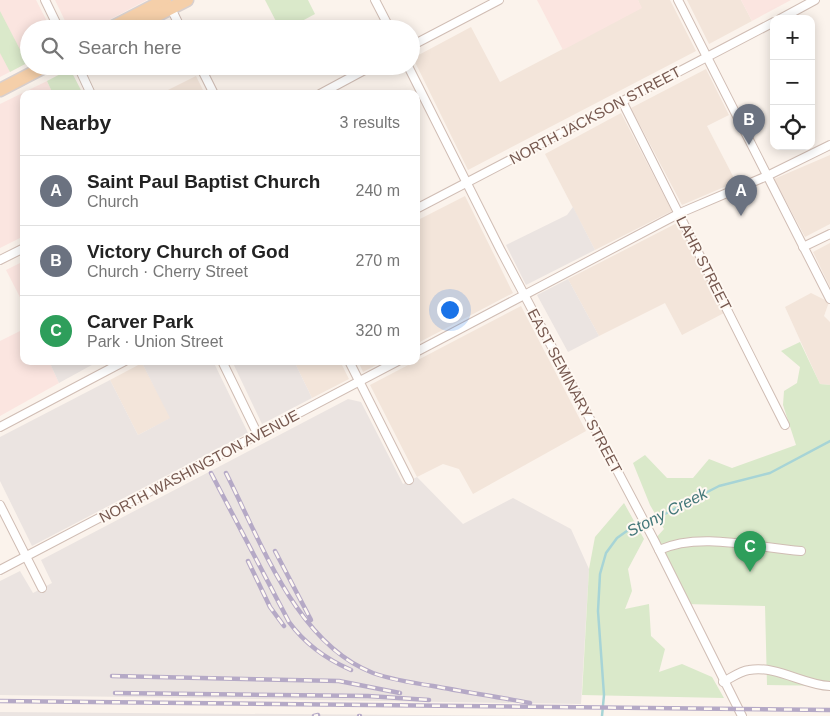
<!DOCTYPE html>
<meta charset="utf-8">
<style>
body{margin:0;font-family:Arial,sans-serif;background:#f2f2f2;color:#222}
.controls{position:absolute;right:15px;top:15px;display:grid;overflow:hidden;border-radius:10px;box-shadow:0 2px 12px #0003}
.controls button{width:45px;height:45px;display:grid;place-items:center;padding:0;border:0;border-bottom:1px solid #e0e0e0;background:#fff;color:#222;font:25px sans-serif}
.you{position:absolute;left:449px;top:309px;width:18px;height:18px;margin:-12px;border:4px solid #fff;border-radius:50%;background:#1a73e8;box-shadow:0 0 0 8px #1a73e833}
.badge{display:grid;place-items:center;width:32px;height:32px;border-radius:50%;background:#dc675a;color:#fff;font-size:16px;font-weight:700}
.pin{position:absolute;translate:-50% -41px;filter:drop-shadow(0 1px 2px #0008)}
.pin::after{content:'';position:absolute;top:26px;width:18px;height:15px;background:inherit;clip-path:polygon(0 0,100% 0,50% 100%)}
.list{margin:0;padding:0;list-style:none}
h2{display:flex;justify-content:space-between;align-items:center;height:65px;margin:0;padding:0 20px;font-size:21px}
h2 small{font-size:16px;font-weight:400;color:#767676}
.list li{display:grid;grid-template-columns:32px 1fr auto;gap:15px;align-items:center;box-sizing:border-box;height:70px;padding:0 20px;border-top:1px solid #e0e0e0}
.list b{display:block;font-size:19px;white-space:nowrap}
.list p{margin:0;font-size:16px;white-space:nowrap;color:#767676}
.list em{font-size:16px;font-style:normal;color:#767676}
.icon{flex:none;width:28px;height:28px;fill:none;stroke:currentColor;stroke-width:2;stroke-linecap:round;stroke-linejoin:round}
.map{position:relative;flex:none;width:830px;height:716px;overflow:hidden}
.search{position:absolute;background:#fff;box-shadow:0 2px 12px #0003;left:20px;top:20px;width:400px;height:55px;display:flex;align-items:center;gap:12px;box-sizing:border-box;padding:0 18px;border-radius:28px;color:#767676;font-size:19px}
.panel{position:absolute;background:#fff;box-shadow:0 2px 12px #0003;left:20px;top:90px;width:400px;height:275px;border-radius:10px}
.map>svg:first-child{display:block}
.residential{fill:#f3e5da}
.commercial{fill:#fbe5e0}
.industrial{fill:#ebe4e1}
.green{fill:#dae9ca}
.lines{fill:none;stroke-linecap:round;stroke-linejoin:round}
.stream{stroke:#a7d4d6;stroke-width:2.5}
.street-casing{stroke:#d0bdb4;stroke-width:10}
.primary-casing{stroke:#d9d0ce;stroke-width:15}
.street{stroke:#fff;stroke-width:8}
.primary{stroke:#f5cfa9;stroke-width:12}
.rail-casing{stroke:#b5a9c6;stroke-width:4.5}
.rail{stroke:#fef8f2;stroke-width:2.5;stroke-dasharray:8;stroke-linecap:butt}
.labels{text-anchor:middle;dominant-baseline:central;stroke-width:4;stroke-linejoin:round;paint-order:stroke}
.street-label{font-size:15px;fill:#76584f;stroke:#fef8f2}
.water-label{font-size:16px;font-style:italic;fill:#437779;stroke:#fef8f2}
</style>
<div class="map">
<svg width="830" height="716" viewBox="0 0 830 716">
<rect width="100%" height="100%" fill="#fbf3ec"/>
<g class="residential">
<path d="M638 0H670L696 51 468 170 413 58 471 27 500 82 641 8Z"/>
<path d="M687 0H741L752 21 709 44Z"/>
<path d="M706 69 729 115 707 126 736 182 682 205 631 108Z"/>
<path d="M196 76 205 94H160Z"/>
<path d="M621 113 672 211 595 250 545 154Z"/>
<path d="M830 155V224L805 237 774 179Z"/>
<path d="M465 196 513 293 416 344V221Z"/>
<path d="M677 223 724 313 682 335 665 303 599 336 568 279Z"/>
<path d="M830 243V287L813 252Z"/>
<path d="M811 293 829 302 824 316 830 322V385L820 384 785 307Z"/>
<path d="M521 306 586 431 473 494 459 469 443 464 417 477 370 385Z"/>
<path d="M294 361H340L349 379 312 398Z"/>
<path d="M358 361H384L363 372Z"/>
<path d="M142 363 171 418 138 435 110 380Z"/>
</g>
<g class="commercial">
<path d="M0 0H36L51 29H29V62L0 77Z"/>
<path d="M55 0H147L92 29H69Z"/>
<path d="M537 0H638L642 8 563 50Z"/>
<path d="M741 0H791L752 21Z"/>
<path d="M47 81 53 94H24V236L0 248V104Z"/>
<path d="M24 261V305L6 270Z"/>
<path d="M24 329V361H49L59 383 0 416V341Z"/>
</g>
<g class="industrial">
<path d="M573 207 595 250 526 285 506 245 567 215Z"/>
<path d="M568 279 599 336 568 352 537 295Z"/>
<path d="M49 361H99L59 383Z"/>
<path d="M145 361H213L248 433 32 546 0 481V437L110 380 138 435 142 433 170 418 142 363Z"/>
<path d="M232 361H294L312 398 262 424Z"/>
<path d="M348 399 361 402 403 484 417 477 463 524 513 498 571 529 589 569 581 704 0 695V581L20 571 33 593 52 583 41 560Z"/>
<path d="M0 712 545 716H0Z"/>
</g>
<g class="green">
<path d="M265 0H308L315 14 287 29H280Z"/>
<path d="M0 11 27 63 10 72 0 53Z"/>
<path d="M70 69 83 94H53L47 81Z"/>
<path d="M800 342 820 384 830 385V686L767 685 765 606 685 604 654 540 664 529 650 505 633 463 645 455 667 478H693L709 459 732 468 796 445 783 405 784 391 797 383 800 367 781 351Z"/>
<path d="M624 503 644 539 628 569 632 591 625 609 649 604 651 636 665 649 659 672 682 664 712 677 724 698 582 695 589 569 595 537Z"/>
</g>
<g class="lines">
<path class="stream" d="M602 716 604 695 598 611 600 574 606 553 617 538 631 528 659 517 719 486 770 473 830 441"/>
<g class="street-casing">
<g id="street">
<path d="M45 0 59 29"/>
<path d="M375 0 390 29"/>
<path d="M678 0 830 299"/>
<path d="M170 6 181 29"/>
<path d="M780 19 815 0"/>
<path d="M411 46 499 0"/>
<path d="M78 66 91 94"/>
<path d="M200 66 214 94"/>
<path d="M408 66 500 249 654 540 742 716"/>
<path d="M320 94 372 66"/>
<path d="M622 101 785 425"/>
<path d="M416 209 774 22"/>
<path d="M803 247 830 234"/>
<path d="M0 260 24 248"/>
<path d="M416 352 680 213 767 176 830 145"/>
<path d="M222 361 258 435"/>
<path d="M349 361 409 480"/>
<path d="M0 427 125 361"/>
<path d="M0 505 42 588"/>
<path d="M659 550C700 531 758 548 801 551"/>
<path d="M0 570 398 361"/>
<path d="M723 682C731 678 740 671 749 670 777 665 803 685 830 686"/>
</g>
</g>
<g class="primary-casing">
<g id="primary">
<path d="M109 29 165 0"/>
<path d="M130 29 187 0"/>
<path d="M0 90 46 66"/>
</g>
</g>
<use href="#street" class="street"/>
<use href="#primary" class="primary"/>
<g class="rail-casing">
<g id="rail">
<path d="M211 473 289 622C305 644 326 659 351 670"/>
<path d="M226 473C261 542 297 644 373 673 393 680 413 683 433 686 465 692 498 697 530 703"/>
<path d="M275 551 311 620"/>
<path d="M248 561 270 607 284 626"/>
<path d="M112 676 339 681 400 693"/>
<path d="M115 693 368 696 429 700"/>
<path d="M0 701 830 710"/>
<path d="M314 716 318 715"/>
<path d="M359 716H360"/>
</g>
</g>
<use href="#rail" class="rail"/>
</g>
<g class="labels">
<g class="street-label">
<text transform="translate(595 115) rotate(-28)">NORTH JACKSON STREET</text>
<text transform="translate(704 263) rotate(63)">LAHR STREET</text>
<text transform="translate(575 391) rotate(62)">EAST SEMINARY STREET</text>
<text transform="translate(199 466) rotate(-28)">NORTH WASHINGTON AVENUE</text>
</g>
<g class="water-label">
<text transform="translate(667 512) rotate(-27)">Stony Creek</text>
</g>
</g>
</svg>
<div class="controls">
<button>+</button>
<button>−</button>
<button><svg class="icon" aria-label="locate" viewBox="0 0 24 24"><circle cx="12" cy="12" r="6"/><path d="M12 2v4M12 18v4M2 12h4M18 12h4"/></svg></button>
</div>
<div class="you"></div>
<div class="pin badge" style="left:741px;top:216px;background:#6b7280">A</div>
<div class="pin badge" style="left:749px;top:145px;background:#6b7280">B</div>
<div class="pin badge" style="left:750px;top:572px;background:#2e9e5b">C</div>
<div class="search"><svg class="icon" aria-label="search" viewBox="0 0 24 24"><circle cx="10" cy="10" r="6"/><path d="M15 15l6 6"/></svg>Search here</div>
<section class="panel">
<h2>Nearby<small>3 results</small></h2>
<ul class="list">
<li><span class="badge" style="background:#6b7280">A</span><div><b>Saint Paul Baptist Church</b><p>Church</p></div><em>240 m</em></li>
<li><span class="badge" style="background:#6b7280">B</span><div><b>Victory Church of God</b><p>Church · Cherry Street</p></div><em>270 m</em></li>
<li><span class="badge" style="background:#2e9e5b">C</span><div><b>Carver Park</b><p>Park · Union Street</p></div><em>320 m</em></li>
</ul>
</section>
</div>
